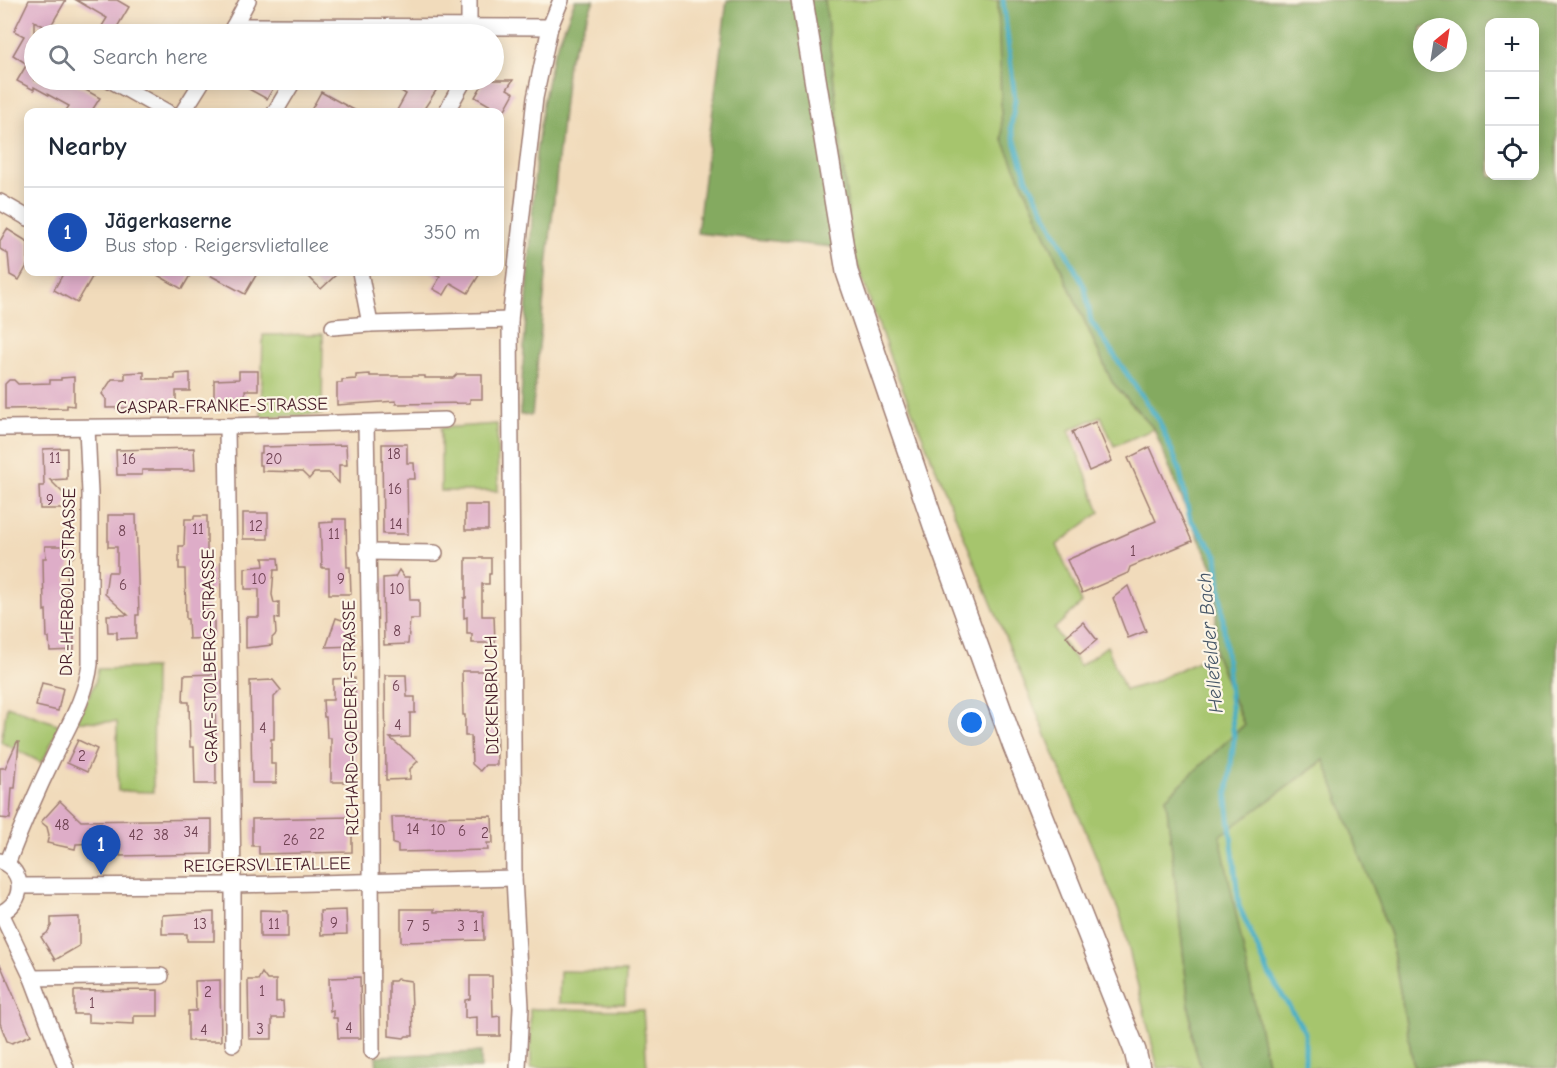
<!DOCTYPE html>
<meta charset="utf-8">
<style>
body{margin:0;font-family:"Comic Neue",sans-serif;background:#f2f2f3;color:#1f2937}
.controls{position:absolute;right:18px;top:18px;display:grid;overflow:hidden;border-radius:12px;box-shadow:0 3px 15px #0003}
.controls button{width:54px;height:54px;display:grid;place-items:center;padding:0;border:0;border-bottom:2px solid #e0e1e3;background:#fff;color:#1f2937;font:30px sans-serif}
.compass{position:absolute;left:1413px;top:18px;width:54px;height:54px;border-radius:50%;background:#fff;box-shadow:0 3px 15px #0003;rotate:30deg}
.you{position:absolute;left:972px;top:723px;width:21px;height:21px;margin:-15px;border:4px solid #fff;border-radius:50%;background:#1a73e8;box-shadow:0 0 0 9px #1a73e833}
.badge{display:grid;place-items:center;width:39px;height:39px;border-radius:50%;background:#ea580c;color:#fff;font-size:20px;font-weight:700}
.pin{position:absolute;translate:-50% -50px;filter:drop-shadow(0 2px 3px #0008)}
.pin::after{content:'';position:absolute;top:32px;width:21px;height:18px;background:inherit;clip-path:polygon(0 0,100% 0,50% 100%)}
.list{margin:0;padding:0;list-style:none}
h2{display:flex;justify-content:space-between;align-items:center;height:78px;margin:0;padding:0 24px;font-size:26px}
h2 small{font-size:20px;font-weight:400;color:#747a83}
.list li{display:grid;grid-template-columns:39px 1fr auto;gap:18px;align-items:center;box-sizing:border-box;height:90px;padding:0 24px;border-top:2px solid #e0e1e3}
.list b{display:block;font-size:22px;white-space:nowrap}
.list p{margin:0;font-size:20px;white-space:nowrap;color:#747a83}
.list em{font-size:20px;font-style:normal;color:#747a83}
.icon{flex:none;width:33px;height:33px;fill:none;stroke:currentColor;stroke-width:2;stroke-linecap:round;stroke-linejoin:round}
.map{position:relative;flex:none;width:1557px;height:1068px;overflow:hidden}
.search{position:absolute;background:#fff;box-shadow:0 3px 15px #0003;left:24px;top:24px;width:480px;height:66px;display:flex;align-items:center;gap:15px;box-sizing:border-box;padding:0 21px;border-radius:33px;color:#747a83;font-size:22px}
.panel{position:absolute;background:#fff;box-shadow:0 3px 15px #0003;left:24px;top:108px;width:480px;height:168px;border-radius:12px}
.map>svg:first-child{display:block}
.green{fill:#a6c56d;stroke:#78724c;stroke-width:1.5}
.forest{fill:#84aa60;stroke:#676446;stroke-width:1.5;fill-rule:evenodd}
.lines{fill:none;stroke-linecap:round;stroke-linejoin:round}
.stream{stroke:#46aec5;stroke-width:5}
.building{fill:#deadc8}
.street-casing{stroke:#9e7d73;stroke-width:18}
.secondary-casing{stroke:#9e7d73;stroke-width:24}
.street{stroke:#fff;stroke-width:15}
.secondary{stroke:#fff;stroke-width:21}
.labels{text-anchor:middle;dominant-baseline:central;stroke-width:4.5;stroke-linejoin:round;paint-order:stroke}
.number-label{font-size:15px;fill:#6f4252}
.street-label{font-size:18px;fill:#4a1f2b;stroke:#fcf5e5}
.water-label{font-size:20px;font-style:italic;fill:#485869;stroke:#fcf5e5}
</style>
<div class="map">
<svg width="1557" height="1068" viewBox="0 0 1557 1068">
<rect width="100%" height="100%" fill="#fcf5e5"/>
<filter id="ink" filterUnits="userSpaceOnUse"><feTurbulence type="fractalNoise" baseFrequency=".0167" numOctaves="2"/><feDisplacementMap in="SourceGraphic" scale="12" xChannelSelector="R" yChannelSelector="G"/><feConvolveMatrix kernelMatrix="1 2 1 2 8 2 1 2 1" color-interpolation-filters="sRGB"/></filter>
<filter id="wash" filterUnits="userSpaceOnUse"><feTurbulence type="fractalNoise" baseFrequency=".008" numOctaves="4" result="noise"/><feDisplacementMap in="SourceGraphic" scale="24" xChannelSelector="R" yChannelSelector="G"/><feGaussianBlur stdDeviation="1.35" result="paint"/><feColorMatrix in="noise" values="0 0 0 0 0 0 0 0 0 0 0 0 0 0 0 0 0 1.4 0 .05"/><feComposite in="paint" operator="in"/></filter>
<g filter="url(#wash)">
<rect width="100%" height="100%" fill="#f1dbbb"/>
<g class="green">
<path d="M825 0H998L1002 138 1112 382 1154 429 1114 446 1101 416 1069 430 1100 512 1057 545 1082 603 1054 629 1080 666 1107 646 1125 690 1151 683 1215 653 1244 725 1166 798 1193 1041 1201 1068H1158L1121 917 891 360 852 249Z"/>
<path d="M323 334 322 414 261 417 263 335Z"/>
<path d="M497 424 498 491H441V428Z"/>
<path d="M154 668 153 792 118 791 117 722 77 721 95 683 98 669Z"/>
<path d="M7 706 60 725 42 763 1 742Z"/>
<path d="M1325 760 1390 935 1414 1068H1268L1219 836Z"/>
<path d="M560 971 626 972 625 1004 559 1003Z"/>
<path d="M530 1009 643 1010 647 1068H531Z"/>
</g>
<g class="forest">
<path d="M575 0H594L568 62 532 415H520L536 154 543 104 552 59Z"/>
<path d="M727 0H825L852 249 697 233Z"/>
<path d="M998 0H1557V1068H1414L1390 935 1324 760 1220 836 1268 1068H1201L1193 1041 1166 798 1244 725 1215 653 1217 577 1190 519 1154 429 1112 382 1002 138ZM1490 22H1534V176H1490ZM1422 27H1458V63H1422Z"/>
<path d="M481 1052V1068H377L376 1056Z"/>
</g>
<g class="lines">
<path class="stream" d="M1003 0 1015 99 1011 128 1027 179 1085 288 1091 321 1159 421 1179 468 1190 519 1217 555 1234 739 1227 799 1239 906 1269 974 1305 1032V1068"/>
</g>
<g id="blocks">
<g class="building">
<path d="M29 0H66L49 29 34 21V80H68L100 98 91 112H65L69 106 34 87V90L17 81 27 64 13 55 24 36 14 31Z"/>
<path d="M76 0H117L129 7 113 34H97L107 18Z"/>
<path d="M252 80H278L267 99 247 88Z"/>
<path d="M407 80H443L422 112H396L406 94 401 91Z"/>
<path d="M485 80H513L507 89 514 93 503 113 475 97Z"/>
<path d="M321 92 358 112H310Z"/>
<path d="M7 229 28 242V264L19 280 10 275 8 254 0 249V241Z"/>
<path d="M64 272H95L77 303 54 290Z"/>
<path d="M152 272H192L182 289Z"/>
<path d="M204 272H258L245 294Z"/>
<path d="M304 272H339L321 289Z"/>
<path d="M430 272H481L468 293 451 283 444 295 433 289 440 277Z"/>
<path d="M239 371H258V390H245L246 406 214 407V380L239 379Z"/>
<path d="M144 372V379H175V374L190 373V391H176V407L106 408V399L102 394 112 379H125V373Z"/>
<path d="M370 374V376H425V378H453L457 374H482V399H470V403L396 404V401L337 405V383H342V380L356 379V375Z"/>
<path d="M74 377V406L67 405V408L5 409V384L9 380H14L18 384 50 383V380H61V378Z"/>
<path d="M1095 422 1112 461 1089 471 1072 432Z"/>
<path d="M382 444H407V463H414L415 479H407L408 534H383Z"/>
<path d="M346 445 347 465H339V483L329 473H314L309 479 302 472 262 471V465H259V453H262V447Z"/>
<path d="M1150 447 1192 541 1130 567 1128 573 1082 593 1067 560 1156 521 1128 458Z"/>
<path d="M67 448V479L50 480 70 500 65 505V509H40L39 486H44L43 449Z"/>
<path d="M194 448 195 470H142V475H117L116 450Z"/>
<rect x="465" y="505" width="23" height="25"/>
<rect x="243" y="513" width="25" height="26"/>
<path d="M108 515H136L139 615H136V638L117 639V632H108L107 615H128L105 594 108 572H117V547H108Z"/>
<path d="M194 516H207V569H213L214 590H208V619L214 618V638L189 639 188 619H186L185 569H179V546H184L185 519H194Z"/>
<path d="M333 519H346L347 567H350L351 594H329V568H322L320 523 333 522Z"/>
<path d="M45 546H66L75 555 70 560V568L67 569 68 627H74V650L50 651 49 638H47L46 610 44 611 43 558H46Z"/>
<path d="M263 558H278L279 570H274L272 595 274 603 279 602V619L275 618 276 634 272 638V645L246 648V617H259V589H245V568L264 566Z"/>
<path d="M466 558H491V574H489V584H482V616H494L495 643H472V634H467V617L464 618V598H466Z"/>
<path d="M399 570 404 577H409L410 600H419V619H410L408 644 384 645 383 578 395 577Z"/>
<path d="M1128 586 1146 631 1128 638 1113 598Z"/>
<path d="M336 618 345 621H354V646L326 647Z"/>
<path d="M1083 622 1097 640 1080 654 1066 636Z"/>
<path d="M462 671H484V681H496L497 765H485L480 771 472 764 471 736H465V715H463Z"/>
<path d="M215 674 216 784H195L194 747H190L189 702H183L184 675Z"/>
<path d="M385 675H406L407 697H415V713H410V737L390 738 418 761 410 769V779L386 780Z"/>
<path d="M355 678 356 782H331V738H327L326 717H324L323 700H333V679Z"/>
<path d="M273 680 281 690 274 697V739H271V764H276V783H252L250 681Z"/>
<path d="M42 683 63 688 58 711 36 706Z"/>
<path d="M78 740 97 749 87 772 67 763Z"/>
<path d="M17 742H19L15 788H12L10 819 0 818V768H5Z"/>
<path d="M60 801 81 821 212 819V854L120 856V848L99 849V843L76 844 75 849 47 843 49 835 47 827 41 822Z"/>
<path d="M492 816 493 843H487L488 850 398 852V845L393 844 392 817Z"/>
<path d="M352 817V852L259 854V846H252V819Z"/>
<path d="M401 909H434V912L483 911 484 940 401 942Z"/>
<path d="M260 910 288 911V937H260Z"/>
<path d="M346 910 347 934 321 935 320 911Z"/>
<path d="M214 912V941H187V934H162V915Z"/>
<path d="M79 917V946L55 960 41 937 47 933 51 926V918Z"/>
<path d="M0 964 31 1035 12 1043 7 1041 0 1023Z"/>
<path d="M262 973 267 980H276V1002L283 1001 284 1018H272V1039H249L248 980H258Z"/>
<path d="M470 976H492L493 1017 500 1016V1036H477V1017L465 1018V1000L470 999Z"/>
<path d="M360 977 361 1038H338L337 1018H333V1010L330 1011 329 978Z"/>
<path d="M397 979 411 981 413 1036H406L404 1038 389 1036V981H395Z"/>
<path d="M220 980 221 1041H188V1011H196L195 981Z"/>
<path d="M158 990V1016H134V1024L88 1022V1014H74V991Z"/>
</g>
</g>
</g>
<g filter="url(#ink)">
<use href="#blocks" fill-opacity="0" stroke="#9e7d73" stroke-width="1.5"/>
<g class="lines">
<g class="street-casing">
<g id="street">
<path d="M234 26 248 0"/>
<path d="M469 28V0"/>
<path d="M229 34 234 26 550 27"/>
<path d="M110 80 167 112"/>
<path d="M183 112 203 80"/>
<path d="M275 112 294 80"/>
<path d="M446 112 464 80"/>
<path d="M0 202 28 218"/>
<path d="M360 272 370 324"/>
<path d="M333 327 370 324 510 320"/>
<path d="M366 423 370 661 372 1051"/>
<path d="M227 426 233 885V1044"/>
<path d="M0 428 227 426 445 420"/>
<path d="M367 552 435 553"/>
<path d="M0 861C26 871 25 903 0 913"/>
<path d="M7 864C21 828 36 793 53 758 67 728 86 698 90 664V493L87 428"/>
<path d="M20 886 233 885 514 878"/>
<path d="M1 913 32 978 66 1068"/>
<path d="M32 978 161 976"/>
<path d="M518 1068 521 1007 514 878 510 320 535 98 550 27 561 0"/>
</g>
</g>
<g class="secondary-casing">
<path id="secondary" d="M802 0 847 272 938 537 1013 744 1135 1051 1139 1068"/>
</g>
<use href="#street" class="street"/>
<use href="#secondary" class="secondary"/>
</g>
</g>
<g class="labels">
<g class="number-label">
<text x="394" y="454">18</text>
<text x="55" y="458">11</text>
<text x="129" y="459">16</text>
<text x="274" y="459">20</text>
<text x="395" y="489">16</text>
<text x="50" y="500">9</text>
<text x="396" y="524">14</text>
<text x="256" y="526">12</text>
<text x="198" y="529">11</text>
<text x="122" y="531">8</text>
<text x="334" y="534">11</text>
<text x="1133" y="551">1</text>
<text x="259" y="579">10</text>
<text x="341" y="579">9</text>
<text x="123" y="585">6</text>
<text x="397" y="589">10</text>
<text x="397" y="631">8</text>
<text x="396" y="686">6</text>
<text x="398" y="725">4</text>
<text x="263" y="728">4</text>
<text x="82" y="756">2</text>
<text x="62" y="825">48</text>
<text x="413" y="829">14</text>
<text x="438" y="830">10</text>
<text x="462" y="831">6</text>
<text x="191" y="832">34</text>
<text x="485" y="833">2</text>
<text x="317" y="834">22</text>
<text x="136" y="835">42</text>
<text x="161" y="835">38</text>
<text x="291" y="840">26</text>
<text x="334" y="923">9</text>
<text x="200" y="924">13</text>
<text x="274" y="924">11</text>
<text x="410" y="926">7</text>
<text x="426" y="926">5</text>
<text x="461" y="926">3</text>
<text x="476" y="926">1</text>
<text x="262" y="991">1</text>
<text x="208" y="992">2</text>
<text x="92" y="1003">1</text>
<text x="349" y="1028">4</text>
<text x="260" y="1029">3</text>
<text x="204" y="1030">4</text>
</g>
<g class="street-label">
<text transform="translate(222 406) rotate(-1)">CASPAR-FRANKE-STRASSE</text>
<text transform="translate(68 582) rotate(-89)">DR.-HERBOLD-STRASSE</text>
<text transform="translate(210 656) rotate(-91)">GRAF-STOLBERG-STRASSE</text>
<text transform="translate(492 695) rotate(-91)">DICKENBRUCH</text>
<text transform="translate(351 718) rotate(-91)">RICHARD-GOEDERT-STRASSE</text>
<text transform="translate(267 865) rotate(-1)">REIGERSVLIETALLEE</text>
</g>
<g class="water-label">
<text transform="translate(1210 643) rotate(-95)">Hellefelder Bach</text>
</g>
</g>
</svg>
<div class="controls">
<button>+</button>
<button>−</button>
<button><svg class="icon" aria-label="locate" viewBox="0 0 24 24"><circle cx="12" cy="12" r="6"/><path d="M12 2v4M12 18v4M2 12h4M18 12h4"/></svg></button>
</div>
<svg class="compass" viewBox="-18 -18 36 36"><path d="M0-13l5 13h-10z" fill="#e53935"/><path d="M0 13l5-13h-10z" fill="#747a83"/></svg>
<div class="you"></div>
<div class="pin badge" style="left:101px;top:875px;background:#1a4fb4">1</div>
<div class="search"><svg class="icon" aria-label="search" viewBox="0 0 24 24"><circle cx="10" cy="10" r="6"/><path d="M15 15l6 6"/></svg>Search here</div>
<section class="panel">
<h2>Nearby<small></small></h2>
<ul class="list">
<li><span class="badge" style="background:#1a4fb4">1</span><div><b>Jägerkaserne</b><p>Bus stop · Reigersvlietallee</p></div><em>350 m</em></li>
</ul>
</section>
</div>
